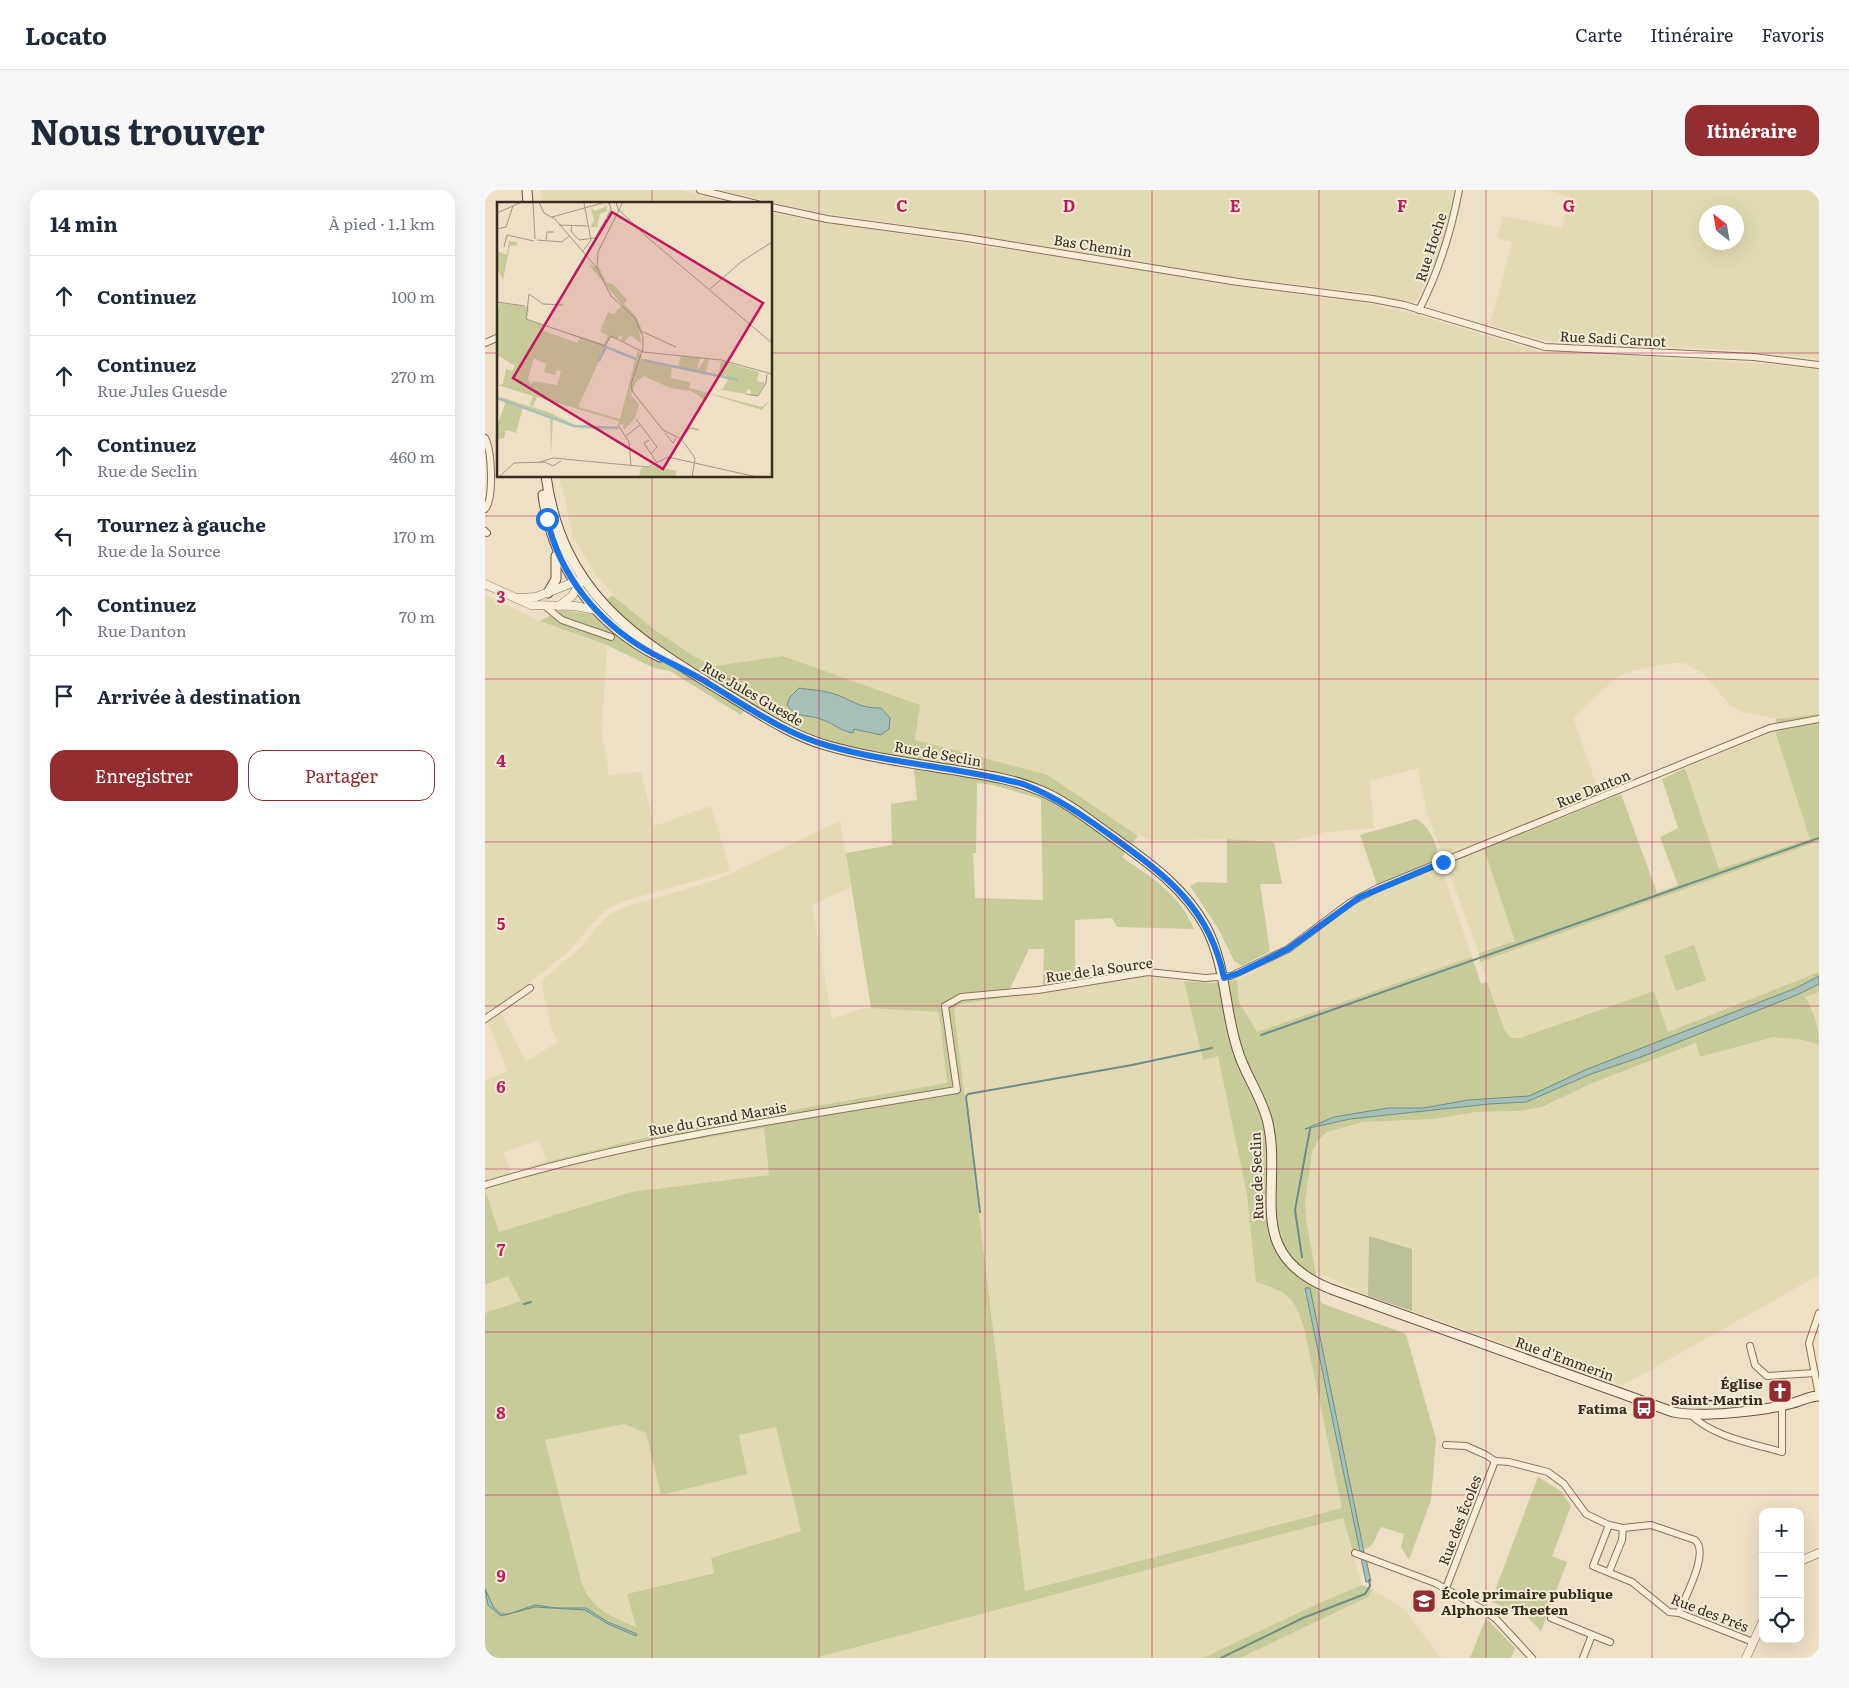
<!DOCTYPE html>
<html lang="fr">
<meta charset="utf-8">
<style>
body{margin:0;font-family:Literata,serif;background:#f6f6f7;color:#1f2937}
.controls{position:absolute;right:15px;bottom:15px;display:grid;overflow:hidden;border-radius:10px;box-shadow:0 5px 20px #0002}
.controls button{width:45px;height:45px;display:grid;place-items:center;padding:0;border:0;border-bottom:1px solid #e0e1e3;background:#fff;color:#1f2937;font:25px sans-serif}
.compass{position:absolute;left:1214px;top:15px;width:45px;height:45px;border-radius:50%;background:#fff;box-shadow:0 5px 20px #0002;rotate:329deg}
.stop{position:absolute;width:15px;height:15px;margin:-11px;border:4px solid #1a73e8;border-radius:50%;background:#fff}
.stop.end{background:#1a73e8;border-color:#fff;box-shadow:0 1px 5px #0008}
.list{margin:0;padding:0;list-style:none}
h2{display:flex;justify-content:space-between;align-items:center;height:65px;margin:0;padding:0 20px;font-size:21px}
h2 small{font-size:16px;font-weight:400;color:#747a83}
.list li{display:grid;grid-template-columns:32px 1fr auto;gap:15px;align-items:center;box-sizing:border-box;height:80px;padding:0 20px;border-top:1px solid #e0e1e3}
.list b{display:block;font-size:19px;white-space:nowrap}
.list p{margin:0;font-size:16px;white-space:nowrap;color:#747a83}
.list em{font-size:16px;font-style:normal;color:#747a83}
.actions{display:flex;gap:10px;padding:15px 20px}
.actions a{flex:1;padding:11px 0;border:1px solid #942d2f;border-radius:15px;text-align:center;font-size:18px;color:#942d2f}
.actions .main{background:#942d2f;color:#fff}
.icon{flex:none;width:28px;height:28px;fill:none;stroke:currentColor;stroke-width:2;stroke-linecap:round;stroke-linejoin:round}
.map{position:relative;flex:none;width:1334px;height:1468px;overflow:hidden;border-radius:15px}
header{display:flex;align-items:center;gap:30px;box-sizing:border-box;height:70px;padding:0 25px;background:#fff;border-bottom:1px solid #e0e1e3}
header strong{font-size:24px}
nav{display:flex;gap:28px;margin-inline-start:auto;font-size:18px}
.intro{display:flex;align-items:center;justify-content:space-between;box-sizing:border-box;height:120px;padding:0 30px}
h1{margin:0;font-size:35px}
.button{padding:12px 22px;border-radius:15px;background:#942d2f;color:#fff;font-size:18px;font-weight:700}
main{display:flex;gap:30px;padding:0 30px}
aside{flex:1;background:#fff;border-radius:15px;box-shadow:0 5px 20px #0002}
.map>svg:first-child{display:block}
.farmland{fill:#e2dab2;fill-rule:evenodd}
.green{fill:#c6cb99;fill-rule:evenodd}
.cemetery{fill:#bcc098}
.water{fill:#a6c0b8;stroke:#6d8e86}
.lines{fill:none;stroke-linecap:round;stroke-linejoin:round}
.stream{stroke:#6d8e86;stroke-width:2}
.minor-casing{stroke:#87725b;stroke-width:8}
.tertiary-casing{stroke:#87725b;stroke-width:9}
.secondary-casing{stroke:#69533f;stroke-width:11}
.minor{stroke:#f8eed8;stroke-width:6}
.tertiary{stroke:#f8eed8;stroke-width:8}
.secondary{stroke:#f8eed8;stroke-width:9}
.route{stroke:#1a73e8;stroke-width:6}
.grid{fill:none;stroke:#c2185b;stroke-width:1;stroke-opacity:0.55}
.labels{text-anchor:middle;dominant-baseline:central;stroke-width:4;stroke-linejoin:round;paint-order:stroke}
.street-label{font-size:14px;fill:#382b1f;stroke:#f4ebd4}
.poi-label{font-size:14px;font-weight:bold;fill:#382b1f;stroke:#f4ebd4;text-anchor:end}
.inset-river{fill:none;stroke:#a6c0b8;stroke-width:2.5}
.inset-road{fill:none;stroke:#a59883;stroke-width:1}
.view{fill:#c2185b;fill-opacity:0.15;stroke:#c2185b;stroke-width:2.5}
.inset-edge{fill:none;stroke:#382b1f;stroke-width:2.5}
.grid-label{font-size:16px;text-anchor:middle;font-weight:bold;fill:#c2185b;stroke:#f4ebd4;stroke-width:4;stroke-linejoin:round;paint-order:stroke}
</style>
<header>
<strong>Locato</strong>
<nav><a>Carte</a><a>Itinéraire</a><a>Favoris</a></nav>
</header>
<div class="intro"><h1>Nous trouver</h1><a class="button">Itinéraire</a></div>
<main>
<aside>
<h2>14 min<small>À pied · 1.1 km</small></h2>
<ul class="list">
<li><svg class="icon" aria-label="ahead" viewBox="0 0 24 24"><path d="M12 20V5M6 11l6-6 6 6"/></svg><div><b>Continuez</b></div><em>100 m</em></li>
<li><svg class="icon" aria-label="ahead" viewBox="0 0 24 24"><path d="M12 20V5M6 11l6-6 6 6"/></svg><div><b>Continuez</b><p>Rue Jules Guesde</p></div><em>270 m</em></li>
<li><svg class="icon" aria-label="ahead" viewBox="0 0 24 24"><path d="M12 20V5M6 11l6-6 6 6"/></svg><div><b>Continuez</b><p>Rue de Seclin</p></div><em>460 m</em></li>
<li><svg class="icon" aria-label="left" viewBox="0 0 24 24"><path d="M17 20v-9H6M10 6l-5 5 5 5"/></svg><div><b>Tournez à gauche</b><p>Rue de la Source</p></div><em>170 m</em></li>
<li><svg class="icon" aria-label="ahead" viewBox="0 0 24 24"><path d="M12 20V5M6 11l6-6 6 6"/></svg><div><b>Continuez</b><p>Rue Danton</p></div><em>70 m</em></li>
<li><svg class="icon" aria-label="arrive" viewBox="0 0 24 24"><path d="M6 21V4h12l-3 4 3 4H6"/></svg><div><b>Arrivée à destination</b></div></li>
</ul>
<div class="actions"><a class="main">Enregistrer</a><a>Partager</a></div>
</aside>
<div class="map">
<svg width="1334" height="1468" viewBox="0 0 1334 1468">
<rect width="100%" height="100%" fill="#ede0c5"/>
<g class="farmland">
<path d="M56 0H196L251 14H57Z"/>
<path d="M235 0H969L962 39 954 63 930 113 877 102 741 87 438 37 331 22Z"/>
<path d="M1062 0H1334V169L1252 160 1063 151 1005 135 1027 52 1012 48 1018 26 1077 38 1084 6ZM1222 22H1252V52H1222Z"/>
<path d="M286 23 342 33 656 79 756 97 882 113 936 126 1053 161 1282 174 1334 180V524L1291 529 1258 522 1244 514 1218 483 1199 473H1186L1142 482 1132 487 1090 526 1089 530 1115 605 964 666 959 665 956 659 942 624 933 578 885 591 889 638 841 642 803 652 752 649 666 650 646 642 560 584 429 550 434 515 298 466 230 476 210 467 170 440 137 414 110 384 88 346 74 286H286Z"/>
<path d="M0 405 55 431 122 455 117 543 124 585 156 582 169 636 226 616 245 681 139 711 119 721 82 763 41 795 0 824Z"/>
<path d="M1290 541 1326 649 1234 679 1200 578Z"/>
<path d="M355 631 367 696 327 715 347 829 376 819 394 817 454 822 462 894 174 944 62 972 54 950 19 962 26 984 0 992V891L22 881 2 830 16 822 41 872 73 852 66 838 56 791 95 758 123 725 140 717 232 690Z"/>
<path d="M1334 651V782L1183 842 1169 801 1035 848H1027L1020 841 995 772Z"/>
<path d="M999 659 1030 751 994 763 961 674Z"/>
<path d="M956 677 987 767 772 842 754 812 752 790 811 757 866 716 916 691Z"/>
<path d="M665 786 699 791 718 869 733 866 762 1005 771 1092 796 1099 807 1108 812 1118 819 1138 857 1318 540 1401 469 819 474 814 493 810 578 800 639 788Z"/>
<path d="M1334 802V842L1329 821 1319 807Z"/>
<path d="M1288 847 1318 850 1334 855V1085L1138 1195 927 1121V1059L885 1046 883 1106 830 1081 821 1030 820 1012 827 963 833 950 842 942 878 932 948 929 991 922 1035 921 1057 917 1105 894 1212 853 1215 867Z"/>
<path d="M279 938 284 985 146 1002 14 1042 0 1000 62 980 139 962Z"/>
<path d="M23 1085 36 1111 0 1123V1095Z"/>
<path d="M139 1234 161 1243 176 1305 254 1245 292 1237 316 1341 226 1368 229 1382 142 1404 151 1437 122 1426 101 1405 97 1394 60 1250Z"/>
<path d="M858 1328 877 1395 832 1414 718 1468H330Z"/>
<path d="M887 1399 920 1420 956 1468H755L883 1407Z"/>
</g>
<g class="green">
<path d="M127 405 170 440 210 467 230 476 298 466 435 515 430 550 560 584 570 590 653 646 637 667C667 688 695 704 709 739L632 737 627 728 590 730V790L558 795 559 759H544L521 807 474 814 469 819 540 1401 857 1318 819 1138C809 1106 803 1102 771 1092L762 1005 733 866 718 870 699 791 728 793 752 790 754 812 772 842 987 767 996 794 1002 792 1020 841 1027 848H1035L1169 801 1183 842 1334 782V802L1320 807C1330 823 1334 837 1334 855L1318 850 1288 847 1215 867 1211 853 1105 894 1057 917 1035 921 991 922 948 929 878 932 842 942 833 950 827 963 820 1012 821 1029 836 1113 921 1144 951 1249 946 1310 924 1370 916 1357 919 1344 896 1337C887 1355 889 1359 868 1362L858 1328 330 1468H0V1123L36 1111 23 1086 0 1095V1000L14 1042 146 1002 284 985 279 938 139 962 62 980 0 999V992L61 972 174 944 462 893 454 822 386 818 361 663 407 655 406 614 432 610 428 568 352 554 330 547 265 513 256 525 185 481 169 478 122 455 55 431 76 420 106 424ZM492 593 508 595 556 609 558 710 490 708 488 663H491ZM139 1234 161 1243 176 1305 262 1284 254 1245 291 1237 316 1341 226 1368 229 1383 142 1404 151 1437C128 1428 107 1419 97 1394L60 1250Z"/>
<path d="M1334 524V651L995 772 994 763 1030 751 999 659 1136 604 1172 703 1193 695 1175 647 1193 638 1177 589 1200 578 1234 679 1325 649 1290 541 1291 529Z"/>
<path d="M931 629C943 634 953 655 953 668L943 676 892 695 875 645Z"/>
<path d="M742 649 789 652 797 694H775L785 761 757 776 749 771 733 738 705 696 713 692 742 693Z"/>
<path d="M1209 755 1221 790 1191 801 1179 766Z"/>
<path d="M1053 1287 1076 1301 1086 1316 1067 1366 1082 1372 1056 1441 1035 1419 1027 1421 1006 1411Z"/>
<path d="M877 1395 887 1399 883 1407 755 1468H718L832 1414Z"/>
<path d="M1001 1428 1030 1458 1026 1468H985Z"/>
</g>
<path class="cemetery" d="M884 1046 927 1059V1121L883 1106Z"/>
<g class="water">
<path d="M314 498C325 500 336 500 346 503 368 509 370 518 396 518L405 528 404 539 396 545 369 539 368 543C356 541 349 534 338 530 326 524 309 529 302 514L305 507Z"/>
<path d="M1334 786V794L1314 804 1156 867 1106 884 1041 912 1004 914 865 929 820 939 849 927 903 918H939L983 910 1044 906 1100 880 1311 798Z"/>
<path d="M820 1098H825L879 1362 875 1361Z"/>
<path d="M876 1368 881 1369 886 1391 881 1392Z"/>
<path d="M0 1399 9 1418 16 1424H24L50 1415 72 1418H101L123 1432 152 1444 151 1446 123 1434 100 1420 50 1417 16 1426 3 1415Z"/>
</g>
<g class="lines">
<g class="stream">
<path d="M776 845 1334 648"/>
<path d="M495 1022 481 907 483 904 647 875 727 858"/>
<path d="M817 1067 810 1020 825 939"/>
<path d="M39 1114 46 1112"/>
<path d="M736 1468 818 1428 880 1404 885 1396 884 1390"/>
</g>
<g class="minor-casing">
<g id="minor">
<path d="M215 0 272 14"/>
<path d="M286 17 342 29 482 48 753 92 888 109 919 115 1060 157 1269 167 1334 175"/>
<path d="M934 120C954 81 966 43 974 0"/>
<path d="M0 153 14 147"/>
<path d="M0 248C7 261 9 309 0 319"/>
<path d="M0 341 2 343"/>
<path d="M61 417 77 430 126 447"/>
<path d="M0 829 45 798"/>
<path d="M0 995C154 948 314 927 472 900L460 816 476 807 553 800 663 782 720 788 746 786 803 759 866 712 893 698 1285 538 1334 529"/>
<path d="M1334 1123 1324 1153 1334 1206"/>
<path d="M1265 1156 1270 1175 1282 1186 1330 1183"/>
<path d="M1205 1224C1228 1247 1266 1253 1297 1262V1216"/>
<path d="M961 1255 981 1256 1001 1265 1010 1271 1024 1272 1063 1282 1079 1294 1101 1324 1124 1335 1138 1338 1166 1335 1210 1350C1225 1363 1200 1406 1194 1423"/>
<path d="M1124 1335 1108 1376 1147 1392 1184 1422 1194 1423 1268 1452"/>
<path d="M870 1363 950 1393 999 1420 1011 1429 1047 1468"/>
<path d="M1124 1382 1137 1350 1138 1338"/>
<path d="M961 1398 1010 1271"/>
<path d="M1066 1428 1125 1452"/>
<path d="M1098 1468 1107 1445"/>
</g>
</g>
<g class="tertiary-casing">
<g id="tertiary">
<path d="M0 394 46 415 90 416 111 420"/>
<path d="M32 408 51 407 95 390"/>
<path d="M74 416 87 406 96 392"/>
<path d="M1315 1371 1334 1363"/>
<path d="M1261 1468 1278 1431"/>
</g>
</g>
<g class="secondary-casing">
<g id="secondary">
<path d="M42 0 43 14"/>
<path d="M61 286C77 402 147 447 240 503 272 522 303 544 340 555 385 568 434 574 481 582 506 586 530 590 554 600 581 611 604 630 628 647 664 673 699 697 721 737 741 775 739 817 752 858 759 884 777 906 783 933 798 1000 757 1064 846 1099L1188 1222C1215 1228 1277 1221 1304 1214 1315 1212 1323 1206 1334 1206"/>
<path d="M58 305C68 377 110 435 175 467"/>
<path d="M63 403 71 389V366"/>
</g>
</g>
<use href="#minor" class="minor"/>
<use href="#tertiary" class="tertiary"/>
<use href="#secondary" class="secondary"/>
</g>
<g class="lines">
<path class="route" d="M62 329C75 386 113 432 163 461 184 473 206 482 226 495 264 518 301 544 344 556 407 574 474 577 538 594 572 607 600 627 629 648 683 687 725 719 739 788L754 783 803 759 875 707 958 672"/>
</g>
<path class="grid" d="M167 0V14M334 0V1468M500 0V1468M667 0V1468M834 0V1468M1001 0V1468M1167 0V1468M0 163H14M286 163H1334M167 286V1468M0 326H1334M0 489H1334M0 652H1334M0 816H1334M0 979H1334M0 1142H1334M0 1305H1334"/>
<defs>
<g id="church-square" transform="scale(1.25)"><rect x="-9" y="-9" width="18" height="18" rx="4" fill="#942d2f" stroke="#f4ebd4"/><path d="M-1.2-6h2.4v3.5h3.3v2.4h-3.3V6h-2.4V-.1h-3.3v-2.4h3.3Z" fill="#fff"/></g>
<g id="bus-square" transform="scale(1.25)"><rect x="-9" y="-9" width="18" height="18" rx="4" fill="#942d2f" stroke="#f4ebd4"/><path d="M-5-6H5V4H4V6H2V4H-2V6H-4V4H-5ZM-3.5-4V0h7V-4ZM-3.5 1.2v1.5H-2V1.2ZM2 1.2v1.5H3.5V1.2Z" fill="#fff"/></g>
<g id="school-square" transform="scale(1.25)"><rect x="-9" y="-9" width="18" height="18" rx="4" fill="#942d2f" stroke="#f4ebd4"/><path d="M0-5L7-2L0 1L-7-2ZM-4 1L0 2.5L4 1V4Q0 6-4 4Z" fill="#fff"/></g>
</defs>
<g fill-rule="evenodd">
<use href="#church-square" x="1295" y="1201"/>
<use href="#bus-square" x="1159" y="1218"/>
<use href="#school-square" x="939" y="1411"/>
</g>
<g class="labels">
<g class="street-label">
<text transform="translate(608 55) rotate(9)">Bas Chemin</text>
<text transform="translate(945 57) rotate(-72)">Rue Hoche</text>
<text transform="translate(1128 148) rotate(3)">Rue Sadi Carnot</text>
<text transform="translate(268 503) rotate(30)">Rue Jules Guesde</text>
<text transform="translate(453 563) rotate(10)">Rue de Seclin</text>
<text transform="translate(1108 598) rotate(-22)">Rue Danton</text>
<text transform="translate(614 779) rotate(-8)">Rue de la Source</text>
<text transform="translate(232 928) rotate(-10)">Rue du Grand Marais</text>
<text transform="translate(771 986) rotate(-92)">Rue de Seclin</text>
<text transform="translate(1080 1168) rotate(20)">Rue d'Emmerin</text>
<text transform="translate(974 1330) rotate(-69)">Rue des Écoles</text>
<text transform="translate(1225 1422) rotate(21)">Rue des Prés</text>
</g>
<g class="poi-label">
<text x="1278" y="1193">Église<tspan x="1278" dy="16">Saint-Martin</tspan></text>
<text x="1142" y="1218">Fatima</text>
<text x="956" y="1403" text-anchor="start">École primaire publique<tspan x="956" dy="16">Alphonse Theeten</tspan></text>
</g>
</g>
<g transform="translate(12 12)">
<rect width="275" height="275" fill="#ede0c5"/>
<path d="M110 4V9L103 12 100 25H93L97 19 94 6 98 9ZM12 39 20 40 21 43 13 44 6 78 0 66V49L10 53ZM92 63 102 65 109 80 117 83 130 98 127 102 139 114 145 128 142 129 145 142 133 133 128 140 124 138 125 133 119 137 113 135 81 205 123 217 141 147 146 158 175 164 174 176 193 180 192 186 265 205 273 198 265 208 210 191 208 198 194 189 173 186 147 174 139 180 134 193 142 202 138 216 127 228 126 222 121 223 122 219 40 195 36 204 33 203 36 194 0 183 6 182 9 167 15 169 18 164 2 154 0 159V111L3 101 32 105 30 118 107 142 111 134 103 129 111 110 117 112 125 103ZM47 123 83 136 80 141 47 129ZM37 156 49 162 47 170 58 173 60 168 64 170 60 183 36 179 34 182 31 176ZM184 153 203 156 200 169 208 157H212L209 171 221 174 224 159 262 170 260 179 268 181 260 194 254 193V188L250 187 249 192 225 188 232 176 175 165H181ZM0 194 51 210 78 223 121 229 84 226 56 216 54 254 53 214 26 205 19 231 9 228 7 236 0 238V224L9 199ZM156 264 180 269 178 275H142L144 266Z" fill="#c6cb99" fill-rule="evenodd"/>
<path class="inset-river" d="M146 158 241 178M102 159 109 145 139 157M0 196 77 224 121 226"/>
<path class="inset-road" d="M36 0 38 37M42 0 47 11 58 17 99 65M119 0 121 7 150 35 275 141M126 0 101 50 100 66 114 94 138 116 146 135V146L134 182 135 189 166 228 184 237 196 253 198 257 195 275M0 11 25 0M55 15 109 0 113 2M110 15 114 7 112 0M62 23 92 24M75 23 74 29 82 38 98 36 109 17M0 27 9 25 16 4M40 38 65 40 72 34M49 39 50 30H57M7 45 10 33 37 39M85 50 94 38 87 1M213 87 244 60 275 40M0 100 28 104M66 103 46 102 32 92 29 117 108 144 114 134 146 150 224 158 275 172M144 129 179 145M249 192 261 194 269 181 270 172M139 217 160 245 154 252M121 223 132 240 134 264M168 231 176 241 179 236M129 234 143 223M184 237 193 226 202 228M152 238 147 241 160 261M43 260 56 256 151 265 171 255 260 275M2 275 17 261 48 260 56 264 64 259"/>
<path class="view" d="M115 10 266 101 166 267 16 176Z"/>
<rect width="275" height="275" class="inset-edge"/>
</g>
<g class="grid-label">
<text x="417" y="22">C</text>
<text x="584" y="22">D</text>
<text x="750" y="22">E</text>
<text x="917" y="22">F</text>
<text x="1084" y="22">G</text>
<text x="16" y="413">3</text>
<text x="16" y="577">4</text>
<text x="16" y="740">5</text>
<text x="16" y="903">6</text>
<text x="16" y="1066">7</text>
<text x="16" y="1229">8</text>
<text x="16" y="1392">9</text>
</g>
</svg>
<div class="controls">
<button>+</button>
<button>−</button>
<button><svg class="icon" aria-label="locate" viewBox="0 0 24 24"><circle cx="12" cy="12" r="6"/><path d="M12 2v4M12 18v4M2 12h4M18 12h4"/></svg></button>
</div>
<svg class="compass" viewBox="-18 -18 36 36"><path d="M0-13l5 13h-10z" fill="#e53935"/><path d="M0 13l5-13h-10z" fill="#747a83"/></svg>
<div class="stop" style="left:62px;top:329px"></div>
<div class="stop end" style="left:958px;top:672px"></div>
</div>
</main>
